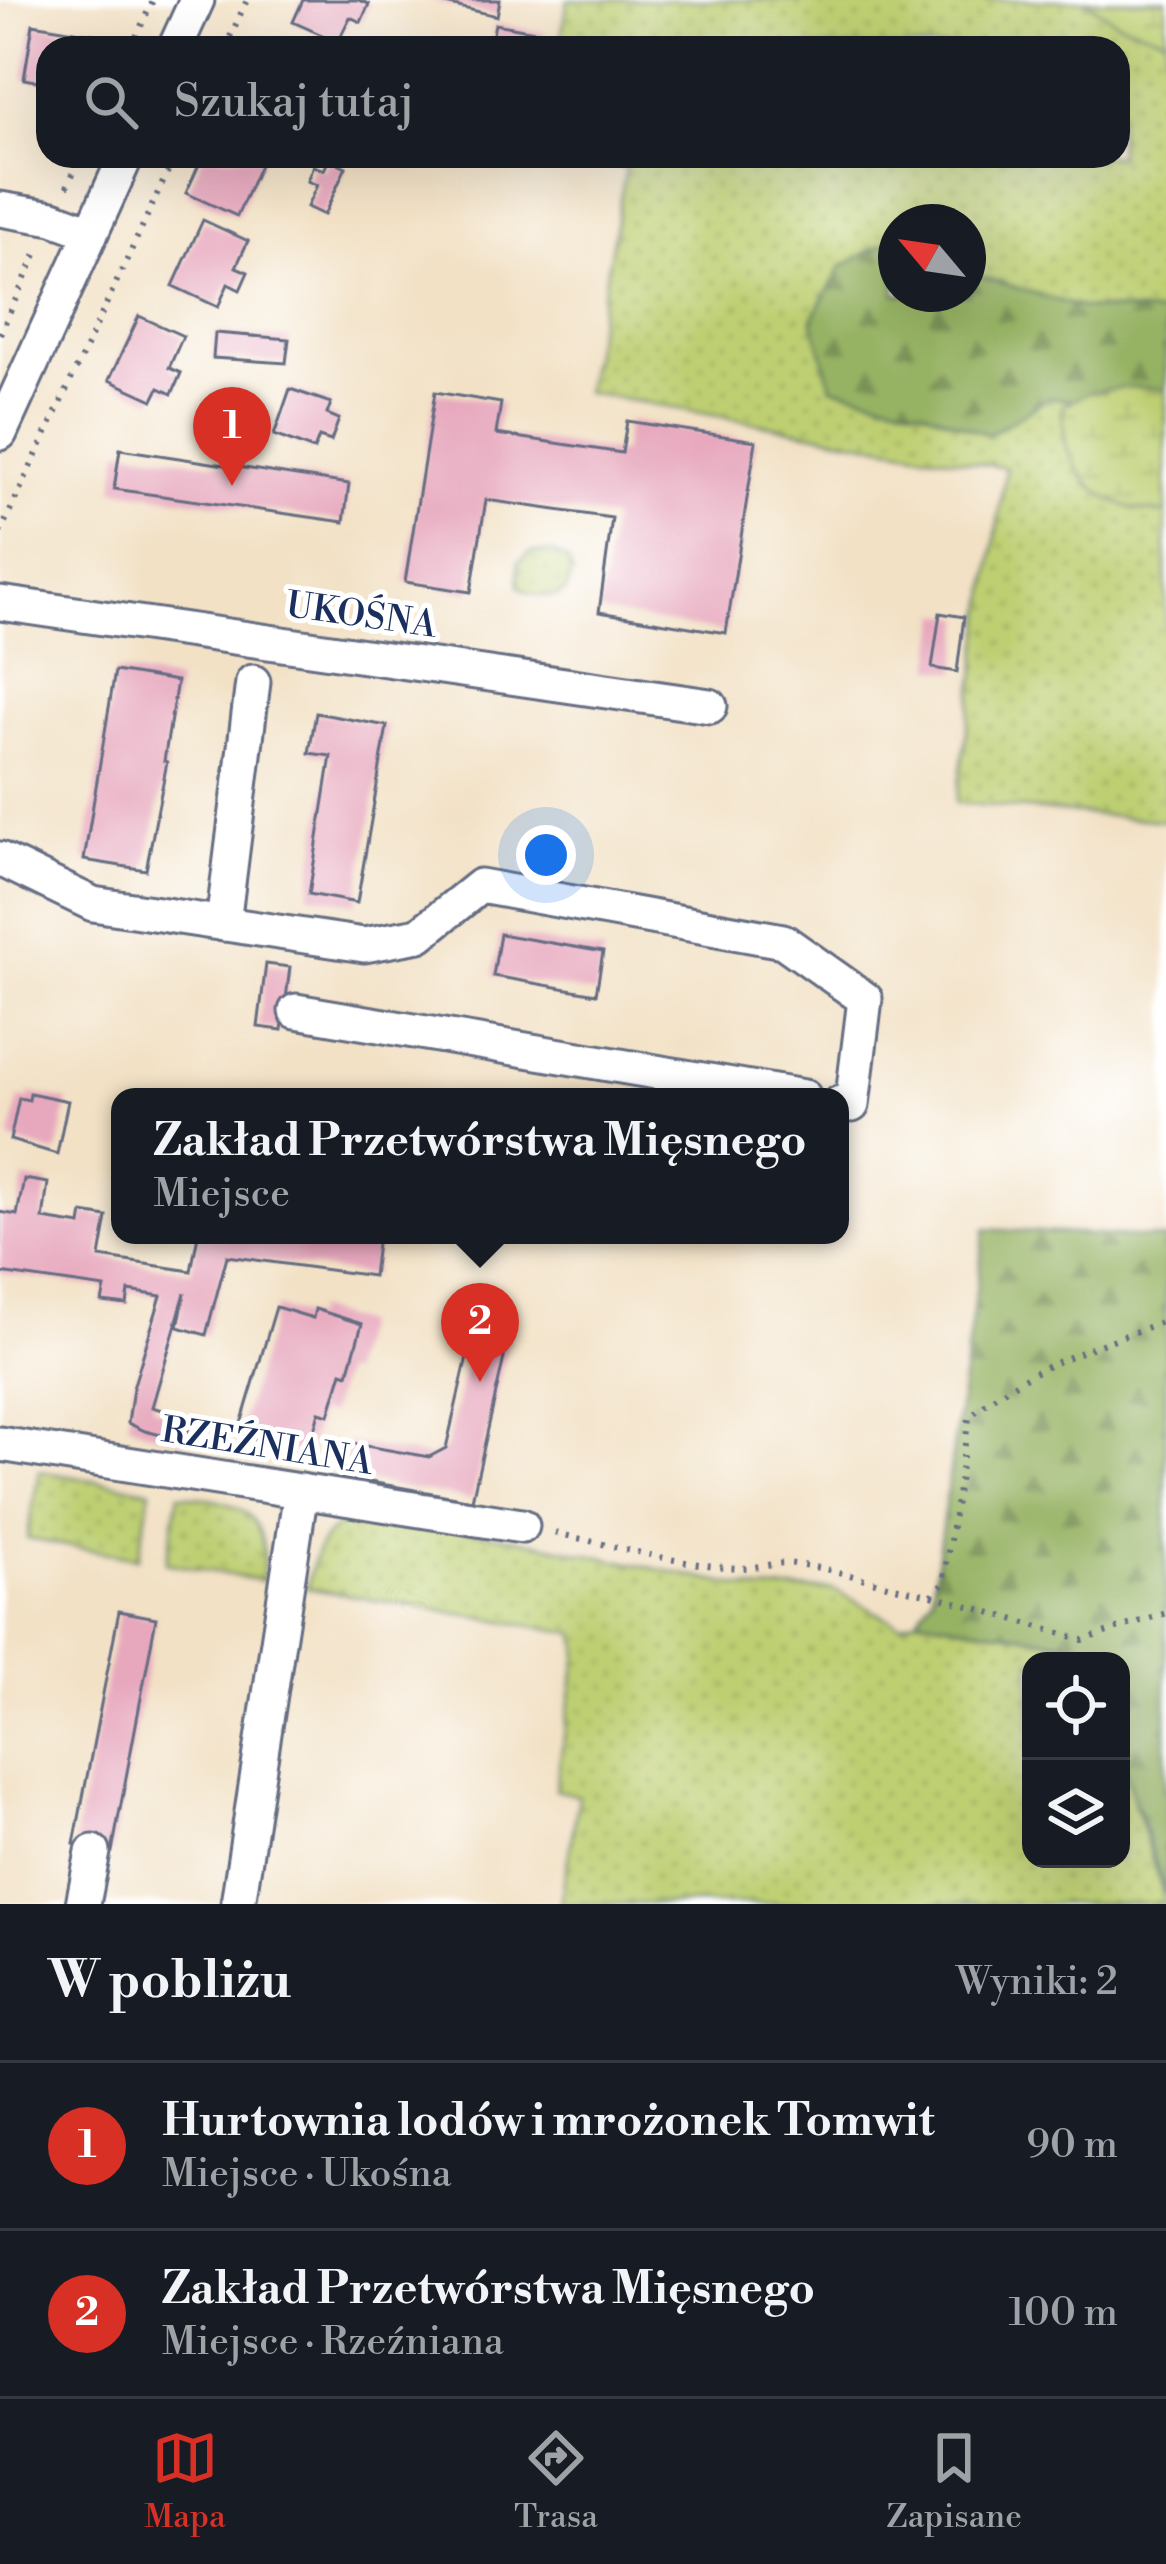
<!DOCTYPE html>
<html lang="pl">
<meta charset="utf-8">
<style>
body{margin:0;font-family:"Libre Bodoni",serif;background:#20242c;color:#f1f3f6}
.controls{position:absolute;right:36px;bottom:36px;display:grid;overflow:hidden;border-radius:24px;box-shadow:0 12px 48px #0002}
.controls button{width:108px;height:108px;display:grid;place-items:center;padding:0;border:0;border-bottom:3px solid #363941;background:#171b24;color:#f1f3f6;font:60px sans-serif}
.compass{position:absolute;left:878px;top:204px;width:108px;height:108px;border-radius:50%;background:#171b24;box-shadow:0 12px 48px #0002;rotate:299deg}
.you{position:absolute;left:546px;top:855px;width:42px;height:42px;margin:-30px;border:9px solid #fff;border-radius:50%;background:#1a73e8;box-shadow:0 0 0 18px #1a73e833}
.badge{display:grid;place-items:center;width:78px;height:78px;border-radius:50%;background:#d93025;color:#fff;font-size:39px;font-weight:700}
.pin{position:absolute;translate:-50% -99px;filter:drop-shadow(0 3px 6px #0008)}
.pin::after{content:'';position:absolute;top:63px;width:42px;height:36px;background:inherit;clip-path:polygon(0 0,100% 0,50% 100%)}
.popup{position:absolute;left:111px;top:1088px;width:738px;height:156px;box-sizing:border-box;display:grid;place-content:center;border-radius:24px;background:#171b24;filter:drop-shadow(0 3px 9px #0005);font-size:39px;white-space:nowrap;color:#9ea1a6}
.popup b{font-size:45px;color:#f1f3f6}
.popup::after{content:'';position:absolute;left:50%;top:100%;margin-left:-24px;border:24px solid transparent;border-top-color:#171b24}
.list{margin:0;padding:0;list-style:none}
h2{display:flex;justify-content:space-between;align-items:center;height:156px;margin:0;padding:0 48px;font-size:51px}
h2 small{font-size:39px;font-weight:400;color:#9ea1a6}
.list li{display:grid;grid-template-columns:78px 1fr auto;gap:36px;align-items:center;box-sizing:border-box;height:168px;padding:0 48px;border-top:3px solid #363941}
.list b{display:block;font-size:45px;white-space:nowrap}
.list p{margin:0;font-size:39px;white-space:nowrap;color:#9ea1a6}
.list em{font-size:39px;font-style:normal;color:#9ea1a6}
.icon{flex:none;width:66px;height:66px;fill:none;stroke:currentColor;stroke-width:2;stroke-linecap:round;stroke-linejoin:round}
.map{position:relative;flex:none;width:1166px;height:1904px;overflow:hidden}
.search{position:absolute;background:#171b24;box-shadow:0 12px 48px #0002;left:36px;right:36px;top:36px;height:132px;display:flex;align-items:center;gap:30px;box-sizing:border-box;padding:0 42px;border-radius:36px;color:#9ea1a6;font-size:45px}
.sheet{height:492px;background:#171b24}
nav{display:flex;justify-content:space-around;align-items:center;box-sizing:border-box;height:168px;border-top:3px solid #363941;background:#171b24;font-size:33px;color:#9ea1a6}
nav a{display:grid;justify-items:center;gap:6px}
nav .on{color:#d93025}
.map>svg:first-child{display:block}
.grass{fill:url(#grass-dots);stroke:#6c7f68;stroke-width:3;fill-rule:evenodd}
.forest{fill:url(#forest-firs);stroke:#587061;stroke-width:3}
.wetland{fill:url(#wetland-marsh);stroke:#6c7f68;stroke-width:3}
.building{fill:#e7a7bd}
.lines{fill:none;stroke-linecap:round;stroke-linejoin:round}
.minor-casing{stroke:#666d82;stroke-width:39}
.path{stroke:#666d82;stroke-width:6;stroke-dasharray:3 9;stroke-linecap:butt}
.minor{stroke:#fff;stroke-width:33}
.labels{text-anchor:middle;dominant-baseline:central;stroke-width:10;stroke-linejoin:round;paint-order:stroke}
.street-label{font-size:36px;fill:#1b2f5e;stroke:#fff}
</style>
<div class="map">
<svg width="1166" height="1904" viewBox="0 0 1166 1904">
<defs>
<pattern id="grass-dots" width="8" height="8" patternUnits="userSpaceOnUse" patternTransform="scale(3)"><rect width="8" height="8" fill="#becf72"/><path d="M2 2h.1M6 6h.1" fill="none" stroke="#a3b265" stroke-width="1.8" stroke-linecap="round"/></pattern>
<pattern id="forest-firs" width="22" height="20" patternUnits="userSpaceOnUse" patternTransform="scale(3)"><rect width="22" height="20" fill="#96b264"/><path d="M5 1l3.5 6h-7zM16 11l3.5 6h-7z" fill="#7a9156"/></pattern>
<pattern id="wetland-marsh" width="20" height="14" patternUnits="userSpaceOnUse" patternTransform="scale(3)"><rect width="20" height="14" fill="#becf72"/><path d="M1 5h8M5 5V1M11 12h8M15 12V8" fill="none" stroke="#a3b265"/></pattern>
</defs>
<rect width="100%" height="100%" fill="#fff"/>
<filter id="ink" filterUnits="userSpaceOnUse"><feTurbulence type="fractalNoise" baseFrequency=".00833" numOctaves="2"/><feDisplacementMap in="SourceGraphic" scale="24" xChannelSelector="R" yChannelSelector="G"/><feConvolveMatrix kernelMatrix="1 2 1 2 8 2 1 2 1" color-interpolation-filters="sRGB"/></filter>
<filter id="wash" filterUnits="userSpaceOnUse"><feTurbulence type="fractalNoise" baseFrequency=".004" numOctaves="4" result="noise"/><feDisplacementMap in="SourceGraphic" scale="48" xChannelSelector="R" yChannelSelector="G"/><feGaussianBlur stdDeviation="2.7" result="paint"/><feColorMatrix in="noise" values="0 0 0 0 0 0 0 0 0 0 0 0 0 0 0 0 0 1.4 0 .05"/><feComposite in="paint" operator="in"/></filter>
<g filter="url(#wash)">
<rect width="100%" height="100%" fill="#f2e1c5"/>
<g class="grass">
<path d="M568 0H1166V821L956 803 1006 468 585 392 626 168 568 156H1118V48H559ZM896 222H968V294H896Z"/>
<path d="M531 552 553 553 567 560 572 573 566 591C553 600 531 597 519 586L518 562Z"/>
<path d="M39 1471 151 1490 138 1558 27 1539Z"/>
<path d="M179 1494C241 1503 271 1510 262 1581L166 1563Z"/>
<path d="M366 1516 513 1538 761 1591 833 1589 900 1625 918 1618 1085 1646 1090 1661H1031V1859H1121V1759L1166 1904H560L579 1796 555 1790 579 1648 575 1633 307 1588C314 1550 324 1523 366 1516Z"/>
</g>
<g class="forest">
<path d="M896 237V294H968V272L1081 308 1166 314V413L1050 397 988 435 925 410 832 387 812 319 842 266Z"/>
<path d="M985 1229 1166 1239V1895L1121 1759V1661H1090L1084 1645 918 1618 932 1595Z"/>
</g>
<g class="wetland">
<path d="M1085 0H1166V38L1117 22Z"/>
<path d="M1128 387 1166 389V513C1122 512 1081 492 1066 445 1063 434 1064 418 1062 406L1090 392Z"/>
</g>
<g id="blocks">
<g class="building">
<path d="M303 0H359L369 4 361 22 350 17 338 42 293 22Z"/>
<path d="M428 0H500L497 16Z"/>
<path d="M33 24 98 35 95 48H48V83L24 79Z"/>
<path d="M495 24 546 33 543 48H490Z"/>
<path d="M203 156H264L237 216 186 193Z"/>
<path d="M329 159 346 167 324 215 307 207 317 185 307 181 313 166 324 170Z"/>
<path d="M203 220 248 241 236 267 248 272 240 290 228 284 218 307 173 286Z"/>
<path d="M139 316 183 336 169 368 181 373 172 394 159 388 153 400 109 380Z"/>
<path d="M215 333 289 339 286 363 213 358Z"/>
<path d="M290 389 331 403 327 414 339 419 331 441 319 437 314 450 274 435Z"/>
<path d="M435 392 501 403 496 434 622 453 627 421 756 441 726 633 599 612 612 518 486 500 471 592 405 582Z"/>
<path d="M120 449 349 484 344 522 114 489Z"/>
<path d="M940 613 964 617 957 672 932 668Z"/>
<path d="M115 671 177 681 164 761 167 762 146 870 84 860Z"/>
<path d="M316 713 387 726 357 903 309 894 331 756 309 753Z"/>
<path d="M500 934 603 952 596 994 493 976Z"/>
<path d="M266 964 290 967 282 1030 258 1027Z"/>
<path d="M30 1093 68 1101 57 1154 10 1140 19 1098 29 1100Z"/>
<path d="M24 1179 48 1183 43 1219 81 1225 83 1213 107 1217 100 1257 191 1271 198 1235H378L373 1276 227 1256 206 1335 178 1327 185 1293 152 1407 191 1419 185 1441 145 1431 128 1423 133 1388 161 1296 129 1291 127 1305 102 1302 105 1288 0 1273V1212L17 1215Z"/>
<path d="M276 1307 313 1318 315 1309 362 1324 348 1374 342 1372 329 1415 319 1412 307 1455 238 1434Z"/>
<path d="M477 1314 512 1322 472 1500 342 1477 349 1443 429 1457 446 1448Z"/>
<path d="M119 1611 156 1618 112 1852 74 1844Z"/>
</g>
</g>
</g>
<g filter="url(#ink)">
<use href="#blocks" fill-opacity="0" stroke="#666d82" stroke-width="3"/>
<g class="lines">
<g class="minor-casing">
<g id="minor">
<path d="M175 48 197 0"/>
<path d="M0 209 53 218 91 232"/>
<path d="M0 433 126 156"/>
<path d="M0 603 710 706"/>
<path d="M0 859 93 904 364 945 419 935 480 886 783 941 865 999 852 1105 840 1103"/>
<path d="M223 924 253 682"/>
<path d="M296 1011 804 1097"/>
<path d="M0 1444 522 1526"/>
<path d="M83 1904 93 1852"/>
<path d="M238 1904 301 1491"/>
</g>
</g>
<g class="path">
<path d="M131 48 153 0"/>
<path d="M225 48 247 0"/>
<path d="M67 187 81 156"/>
<path d="M0 334 38 250"/>
<path d="M0 533 175 156"/>
<path d="M555 1533C616 1546 677 1565 740 1568 758 1568 776 1561 795 1564 843 1570 885 1587 932 1595L943 1585 969 1418C1024 1366 1098 1347 1166 1320"/>
<path d="M932 1595 1083 1640 1166 1613"/>
</g>
<use href="#minor" class="minor"/>
</g>
</g>
<g class="labels">
<g class="street-label">
<text transform="translate(361 616) rotate(8)">UKOŚNA</text>
<text transform="translate(267 1447) rotate(9)">RZEŹNIANA</text>
</g>
</g>
</svg>
<div class="controls">
<button><svg class="icon" aria-label="locate" viewBox="0 0 24 24"><circle cx="12" cy="12" r="6"/><path d="M12 2v4M12 18v4M2 12h4M18 12h4"/></svg></button>
<button><svg class="icon" aria-label="layers" viewBox="0 0 24 24"><path d="M12 4l9 5-9 5-9-5zM3 14l9 5 9-5"/></svg></button>
</div>
<svg class="compass" viewBox="-18 -18 36 36"><path d="M0-13l5 13h-10z" fill="#e53935"/><path d="M0 13l5-13h-10z" fill="#9ea1a6"/></svg>
<div class="you"></div>
<div class="pin badge" style="left:232px;top:486px">1</div>
<div class="pin badge" style="left:480px;top:1382px">2</div>
<div class="popup"><b>Zakład Przetwórstwa Mięsnego</b>Miejsce</div>
<div class="search"><svg class="icon" aria-label="search" viewBox="0 0 24 24"><circle cx="10" cy="10" r="6"/><path d="M15 15l6 6"/></svg>Szukaj tutaj</div>
</div>
<section class="sheet">
<h2>W pobliżu<small>Wyniki: 2</small></h2>
<ul class="list">
<li><span class="badge">1</span><div><b>Hurtownia lodów i mrożonek Tomwit</b><p>Miejsce · Ukośna</p></div><em>90 m</em></li>
<li><span class="badge">2</span><div><b>Zakład Przetwórstwa Mięsnego</b><p>Miejsce · Rzeźniana</p></div><em>100 m</em></li>
</ul>
</section>
<nav>
<a class="on"><svg class="icon" aria-label="map" viewBox="0 0 24 24"><path d="M3 6l6-2 6 2 6-2v14l-6 2-6-2-6 2zM9 4v14M15 6v14"/></svg>Mapa</a>
<a><svg class="icon" aria-label="directions" viewBox="0 0 24 24"><path d="M12 3l9 9-9 9-9-9zM9 14v-3h6M13 9l2 2-2 2"/></svg>Trasa</a>
<a><svg class="icon" aria-label="saved" viewBox="0 0 24 24"><path d="M7 4h10v16l-5-4-5 4z"/></svg>Zapisane</a>
</nav>
